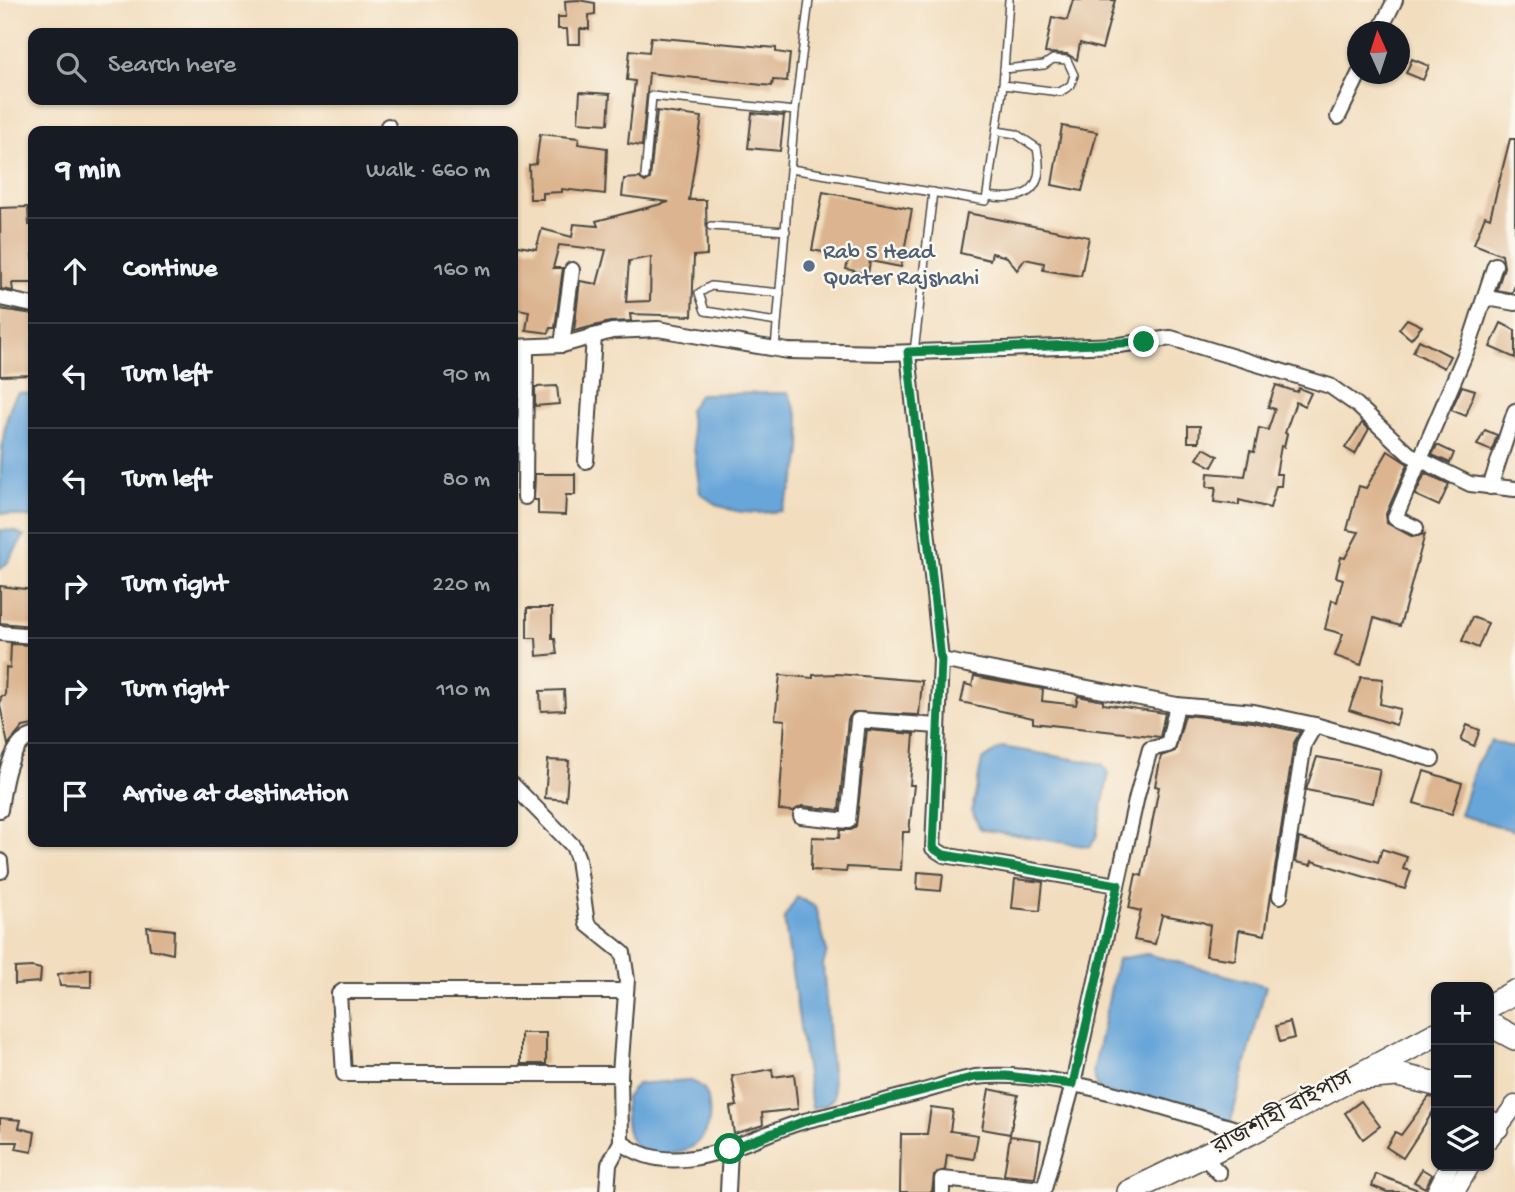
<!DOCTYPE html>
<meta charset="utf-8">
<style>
body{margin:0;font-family:"Gochi Hand","Noto Sans Bengali",sans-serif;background:#20242c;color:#f1f3f6}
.controls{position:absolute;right:21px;bottom:21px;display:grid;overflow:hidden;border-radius:14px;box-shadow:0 2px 5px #0004}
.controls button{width:63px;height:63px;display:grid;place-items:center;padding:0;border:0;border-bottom:2px solid #363941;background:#171b24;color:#f1f3f6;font:35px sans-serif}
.compass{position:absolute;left:1347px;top:21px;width:63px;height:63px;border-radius:50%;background:#171b24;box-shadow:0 2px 5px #0004;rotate:357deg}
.stop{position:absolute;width:21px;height:21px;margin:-16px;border:5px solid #0b8043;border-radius:50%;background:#fff}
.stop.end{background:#0b8043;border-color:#fff;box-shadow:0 2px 7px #0008}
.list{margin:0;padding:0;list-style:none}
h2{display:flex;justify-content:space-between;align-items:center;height:91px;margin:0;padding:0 28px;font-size:30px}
h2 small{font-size:23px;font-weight:400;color:#9ea1a6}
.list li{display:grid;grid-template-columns:46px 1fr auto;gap:21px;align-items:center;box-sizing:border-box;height:105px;padding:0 28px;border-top:2px solid #363941}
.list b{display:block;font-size:26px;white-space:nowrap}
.list em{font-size:23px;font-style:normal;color:#9ea1a6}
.icon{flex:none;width:38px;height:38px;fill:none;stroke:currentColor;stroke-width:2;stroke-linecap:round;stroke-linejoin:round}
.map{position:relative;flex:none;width:1515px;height:1192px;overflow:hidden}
.search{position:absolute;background:#171b24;box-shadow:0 2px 5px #0004;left:28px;top:28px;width:490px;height:77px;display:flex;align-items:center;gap:18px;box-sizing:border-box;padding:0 24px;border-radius:14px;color:#9ea1a6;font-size:26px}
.panel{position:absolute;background:#171b24;box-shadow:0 2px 5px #0004;left:28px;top:126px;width:490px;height:721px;border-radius:14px}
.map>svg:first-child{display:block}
.water{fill:#67a5d9;stroke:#496882;stroke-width:2}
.building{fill:#dcb590;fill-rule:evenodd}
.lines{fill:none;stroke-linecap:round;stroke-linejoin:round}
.service-casing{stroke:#494641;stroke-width:10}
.minor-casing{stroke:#494641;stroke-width:18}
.tertiary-casing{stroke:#494641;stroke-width:21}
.trunk-casing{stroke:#494641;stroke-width:26}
.service{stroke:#fff;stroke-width:7}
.minor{stroke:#fff;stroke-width:14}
.tertiary{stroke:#fff;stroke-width:18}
.trunk{stroke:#fff;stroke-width:23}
.route{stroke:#0b8043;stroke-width:9}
.service-dot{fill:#5c6f8a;stroke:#fbf7ec;stroke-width:2.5}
.labels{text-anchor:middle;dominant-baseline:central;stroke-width:5;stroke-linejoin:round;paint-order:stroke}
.service-label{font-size:23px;fill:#4e5e75;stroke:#fbf7ec;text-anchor:start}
.street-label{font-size:23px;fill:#2b2b2b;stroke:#fbf7ec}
</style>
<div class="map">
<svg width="1515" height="1192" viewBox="0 0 1515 1192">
<rect width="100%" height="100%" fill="#fbf7ec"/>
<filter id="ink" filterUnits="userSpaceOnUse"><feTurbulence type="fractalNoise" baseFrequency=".0143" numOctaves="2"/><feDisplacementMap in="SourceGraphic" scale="14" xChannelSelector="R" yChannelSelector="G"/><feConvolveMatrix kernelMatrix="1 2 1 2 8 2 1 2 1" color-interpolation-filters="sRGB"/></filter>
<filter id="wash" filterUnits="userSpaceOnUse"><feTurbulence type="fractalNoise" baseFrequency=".00686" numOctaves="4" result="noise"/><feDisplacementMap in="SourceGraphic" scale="28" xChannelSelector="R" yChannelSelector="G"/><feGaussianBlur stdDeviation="1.57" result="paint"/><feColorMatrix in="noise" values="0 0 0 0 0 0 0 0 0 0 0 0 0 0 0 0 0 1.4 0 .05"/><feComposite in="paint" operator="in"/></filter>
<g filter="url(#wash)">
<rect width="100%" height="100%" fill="#f2ddbe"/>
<g class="water">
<path d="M18 393 33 394V518L0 513C0 479 0 414 18 393Z"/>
<path d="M788 393C811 433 801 473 781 511 749 515 725 514 700 493L689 410 700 394Z"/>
<path d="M0 530 15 531 24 536 7 563 0 569Z"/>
<path d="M1492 741 1515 748V831L1460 815 1476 764Z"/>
<path d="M1002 747 1102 764 1109 773 1096 838 1090 847 980 829 972 811 982 760Z"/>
<path d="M797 897 816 907 827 952 823 965 834 1097 825 1106 812 1108 784 918Z"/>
<path d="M1147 954 1266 986 1230 1125 1099 1091 1093 1073 1117 959Z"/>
<path d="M688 1080C703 1085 708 1090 709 1106 713 1138 691 1155 661 1154 652 1153 642 1153 636 1146 624 1135 626 1114 625 1099L637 1084Z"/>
</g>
<g id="blocks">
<g class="building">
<path d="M578 0 595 3V14L589 15V29H580V44H568L567 29H558V17H566L565 1Z"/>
<path d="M1073 0H1115L1102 49 1080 43 1077 60 1067 54 1045 53 1052 17 1067 20Z"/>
<path d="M651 37 776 48V52L790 54 787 81 773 80 772 86 649 73 642 146 628 144 635 81 627 80 630 50 649 52Z"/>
<path d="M1412 59 1429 66 1423 80 1406 73Z"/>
<path d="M580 92 610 94 608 124 578 122Z"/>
<path d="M657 111 702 117 689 200H706L707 255 694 256 692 316 630 314 631 321 610 322 574 331 580 281 597 284 606 250 559 245 553 268H563L555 328H550L549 333 526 330 529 311 513 308V277L518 246 536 249 542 229 572 237 574 224 598 226 596 221 669 202 622 196 624 179 639 178 645 182 650 179ZM651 257 650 301 626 302 629 261Z"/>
<path d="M752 113 784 116 780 151 748 148Z"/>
<path d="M1062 126 1097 132 1082 191 1052 185Z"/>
<path d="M540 134 579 138 578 144 607 148 605 194 562 189V192L543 193V199H530L529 165 536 164Z"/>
<path d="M1510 139H1515V285L1512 293 1497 290 1504 267 1502 255 1474 244 1485 216 1490 218Z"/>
<path d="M823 192 912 209 901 267 870 261 868 274 846 269 849 257 812 250Z"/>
<path d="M28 207 29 225H33V283H12L13 291 1 289 0 208Z"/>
<path d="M967 213 1089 237 1081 276 1043 270 1044 263 1025 259 1017 270 1007 257 992 253 990 260 960 253Z"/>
<path d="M0 309 33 314 31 375 0 376Z"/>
<path d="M1407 319 1422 326 1411 339 1399 329Z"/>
<path d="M1501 323 1515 330V358L1490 347Z"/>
<path d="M1419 340 1450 356 1444 368 1413 352Z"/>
<path d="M1276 385 1297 392 1299 388 1311 393 1305 406 1296 402 1285 433 1287 434 1284 447 1281 446 1276 474H1282L1281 486H1276L1270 508 1239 500V505L1214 502 1216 487H1207L1208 473 1245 476 1250 451 1254 452 1259 428 1268 430 1275 409 1268 407Z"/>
<path d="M557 386 559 404 535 406V387Z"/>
<path d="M1462 386 1475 390 1466 416 1451 410Z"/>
<path d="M1362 423 1369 429 1355 454 1345 448Z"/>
<path d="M1188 426H1200L1199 442H1188Z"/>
<path d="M1485 430 1497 435 1492 451 1477 445Z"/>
<path d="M1437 445 1454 453 1450 463 1432 455Z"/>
<path d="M1204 448 1218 456 1212 467 1197 459Z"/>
<path d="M1388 451 1408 464 1386 514 1387 523 1413 537 1425 534 1400 626 1374 618 1361 665 1335 656 1343 634 1325 629 1332 600 1337 602 1343 579 1336 577 1341 557 1345 558 1359 532 1347 530 1359 486 1366 488Z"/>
<path d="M1425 473 1449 484 1439 506 1415 495Z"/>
<path d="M535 474H575V495H566L565 515 538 514V500H534Z"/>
<path d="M0 586 33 590V626L0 623Z"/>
<path d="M527 608H552V639H555L557 654 537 656 536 638H527Z"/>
<path d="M1472 617 1488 623 1478 648 1462 641Z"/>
<path d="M11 644 33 645V725L23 727 8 745 0 705 1 696H5L6 667 10 668Z"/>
<path d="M837 674 922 681 919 715 853 712 848 719 839 810 802 806 793 811 779 810 785 720 775 719 780 675 813 678V675Z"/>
<path d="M974 676 1043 689 1042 701 1076 705 1078 696 1103 701V704L1165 713 1160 737 1033 723V718L961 702 965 684 972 686Z"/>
<path d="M1361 677 1383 679 1380 704 1400 709 1396 725 1349 710Z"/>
<path d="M564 690 565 710 541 711 540 691Z"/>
<path d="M1185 715 1253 722 1300 732 1294 743 1265 935 1239 930 1235 960 1206 956 1210 925 1202 922 1162 915 1155 944 1134 940 1141 911 1129 908 1136 874 1142 876 1159 787 1155 786 1161 756 1175 751Z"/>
<path d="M1467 725 1480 730 1474 746 1461 740Z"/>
<path d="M867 730 914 734 910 785H914L909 832H903L901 870 847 867 846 872 811 870 812 837 839 838 840 830H851L856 826Z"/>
<path d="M1317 757 1380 769 1373 803 1306 790Z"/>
<path d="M548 760 569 761 566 800 545 798Z"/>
<path d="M1424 771 1462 783 1452 814 1414 803Z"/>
<path d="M1299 838 1378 862 1382 849 1407 857 1403 869 1411 871 1405 889 1312 861 1311 865 1295 862Z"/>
<path d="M918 872 943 874 941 891 917 889Z"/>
<path d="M1015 879 1043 882 1040 911 1012 908Z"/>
<path d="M147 927 174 930 173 954 150 949Z"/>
<path d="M32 967 41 969 40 982 15 984V968Z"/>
<path d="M91 969V987L60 986 58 974Z"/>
<path d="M1290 1022 1294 1038 1280 1042 1276 1026Z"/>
<rect x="521" y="1033" width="25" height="31"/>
<path d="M772 1069 773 1077 794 1074 798 1109 762 1113 763 1125 734 1134 730 1107 737 1106 732 1076Z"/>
<path d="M989 1089 1018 1095 1010 1134 982 1129Z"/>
<path d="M1429 1097 1436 1098V1107L1403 1158 1386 1147 1395 1132 1401 1135Z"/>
<path d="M1361 1101 1380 1126 1363 1139 1345 1113Z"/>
<path d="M931 1107 953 1110 950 1131 978 1135 974 1159 947 1155 945 1170 934 1175 932 1192H900L901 1134H927Z"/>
<path d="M0 1118 21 1120 19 1128 35 1132 32 1152 16 1149 18 1142H0Z"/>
<path d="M1010 1136 1041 1140 1035 1178 1004 1175Z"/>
<path d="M1422 1169 1432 1175 1425 1188 1414 1182Z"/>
<path d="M1376 1174 1421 1191V1192H1387L1372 1186Z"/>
</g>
</g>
</g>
<g filter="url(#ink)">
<use href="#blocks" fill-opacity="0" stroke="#494641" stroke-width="2"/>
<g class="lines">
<g class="service-casing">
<g id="service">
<path d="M1003 85 1060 92 1071 85 1074 75 1067 60 1053 59 1044 65 1004 69"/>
<path d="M795 111 809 0"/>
<path d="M791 169 986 201 1003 85 1009 0"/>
<path d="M645 176 652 96 795 111 775 349"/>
<path d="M987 196C1026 202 1046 191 1037 148L1016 134 997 131"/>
<path d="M711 226 786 231"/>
<path d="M777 322 705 311 699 293 711 286 780 293"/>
<path d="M914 352 933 192"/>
</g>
</g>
<g class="minor-casing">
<g id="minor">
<path d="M1379 32 1395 0"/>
<path d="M1338 117 1359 74"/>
<path d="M388 126V131"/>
<path d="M0 298 33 305"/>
<path d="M1487 298 1515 303"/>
<path d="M562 345 572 270"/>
<path d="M513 347 562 345 612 331 658 329 788 351 887 353 1119 345 1171 338 1330 386 1357 405 1409 454 1470 484 1515 489"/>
<path d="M908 353 941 660 933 848 944 855 1117 885"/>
<path d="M586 461 594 336"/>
<path d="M1490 487 1515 411"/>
<path d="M525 497 526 347"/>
<path d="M1416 528 1395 518 1469 345 1495 265"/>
<path d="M0 633 33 636"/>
<path d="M941 660 1177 705 1254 712 1315 725"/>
<path d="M513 785 573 846 578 859 587 924 623 953 627 980 620 1074 621 1142"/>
<path d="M0 810C3 788 8 743 33 736"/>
<path d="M801 816 848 821 858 720 937 726"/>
<path d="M0 861 1 871"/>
<path d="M1280 896 1304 744 1315 725 1432 759"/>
<path d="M620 1074H344L339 994 343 991H626"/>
<path d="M1203 1156 1219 1173"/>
<path d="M607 1192 609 1164 621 1142C679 1187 753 1133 812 1119 848 1111 884 1101 920 1092 938 1087 958 1080 976 1077 1058 1068 1171 1111 1250 1133"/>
<path d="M728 1192 730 1149"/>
<path d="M942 1192V1179L1044 1189 1073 1084 1137 796 1150 749 1168 745 1177 705"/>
</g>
</g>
<g class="tertiary-casing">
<g id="tertiary">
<path d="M1489 1139 1515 1105"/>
<path d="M1436 1192 1449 1166"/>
<path d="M1455 1192 1470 1166"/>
</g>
</g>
<g class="trunk-casing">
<g id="trunk">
<path d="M1489 1006 1515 992"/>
<path d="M1489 1024 1515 1038"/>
<path d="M1360 1078 1398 1075 1436 1084"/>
<path d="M1489 1122 1497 1127"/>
<path d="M1129 1192 1250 1133 1436 1034"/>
</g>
</g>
<use href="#service" class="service"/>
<use href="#minor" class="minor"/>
<use href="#tertiary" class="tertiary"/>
<use href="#trunk" class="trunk"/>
</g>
</g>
<g class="lines" filter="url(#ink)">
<path class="route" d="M730 1149 808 1120 975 1077 1006 1076 1073 1084 1118 885 944 855 933 848 941 660 908 352 1144 342"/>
</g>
<circle class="service-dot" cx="809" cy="266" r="7"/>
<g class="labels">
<g class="service-label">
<text x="823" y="253">Rab 5 Head<tspan x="823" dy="26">Quater Rajshahi</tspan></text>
</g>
<g class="street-label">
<text transform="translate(1283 1114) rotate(-28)">রাজশাহী বাইপাস</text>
</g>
</g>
</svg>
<div class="controls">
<button>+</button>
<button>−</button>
<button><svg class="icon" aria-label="layers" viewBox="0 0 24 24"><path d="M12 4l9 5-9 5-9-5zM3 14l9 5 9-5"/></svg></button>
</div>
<svg class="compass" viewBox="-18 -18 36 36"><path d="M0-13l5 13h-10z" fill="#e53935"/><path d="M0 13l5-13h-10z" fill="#9ea1a6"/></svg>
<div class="stop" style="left:730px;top:1149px"></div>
<div class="stop end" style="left:1144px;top:342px"></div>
<div class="search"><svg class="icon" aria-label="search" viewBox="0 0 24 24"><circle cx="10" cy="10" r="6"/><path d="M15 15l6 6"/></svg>Search here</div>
<section class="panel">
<h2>9 min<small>Walk · 660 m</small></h2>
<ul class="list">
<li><svg class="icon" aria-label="ahead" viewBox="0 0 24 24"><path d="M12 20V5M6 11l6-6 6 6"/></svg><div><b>Continue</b></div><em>160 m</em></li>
<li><svg class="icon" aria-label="left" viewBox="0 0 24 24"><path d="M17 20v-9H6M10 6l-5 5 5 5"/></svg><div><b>Turn left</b></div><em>90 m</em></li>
<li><svg class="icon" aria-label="left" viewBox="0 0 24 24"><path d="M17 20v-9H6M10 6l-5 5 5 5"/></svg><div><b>Turn left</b></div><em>80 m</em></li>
<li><svg class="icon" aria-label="right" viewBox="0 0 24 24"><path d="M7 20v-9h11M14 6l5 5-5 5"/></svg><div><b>Turn right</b></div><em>220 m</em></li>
<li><svg class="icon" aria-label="right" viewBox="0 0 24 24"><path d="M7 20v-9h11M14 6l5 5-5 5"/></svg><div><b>Turn right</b></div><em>110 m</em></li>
<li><svg class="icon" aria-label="arrive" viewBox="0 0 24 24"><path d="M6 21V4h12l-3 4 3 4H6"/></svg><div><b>Arrive at destination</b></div></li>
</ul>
</section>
</div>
